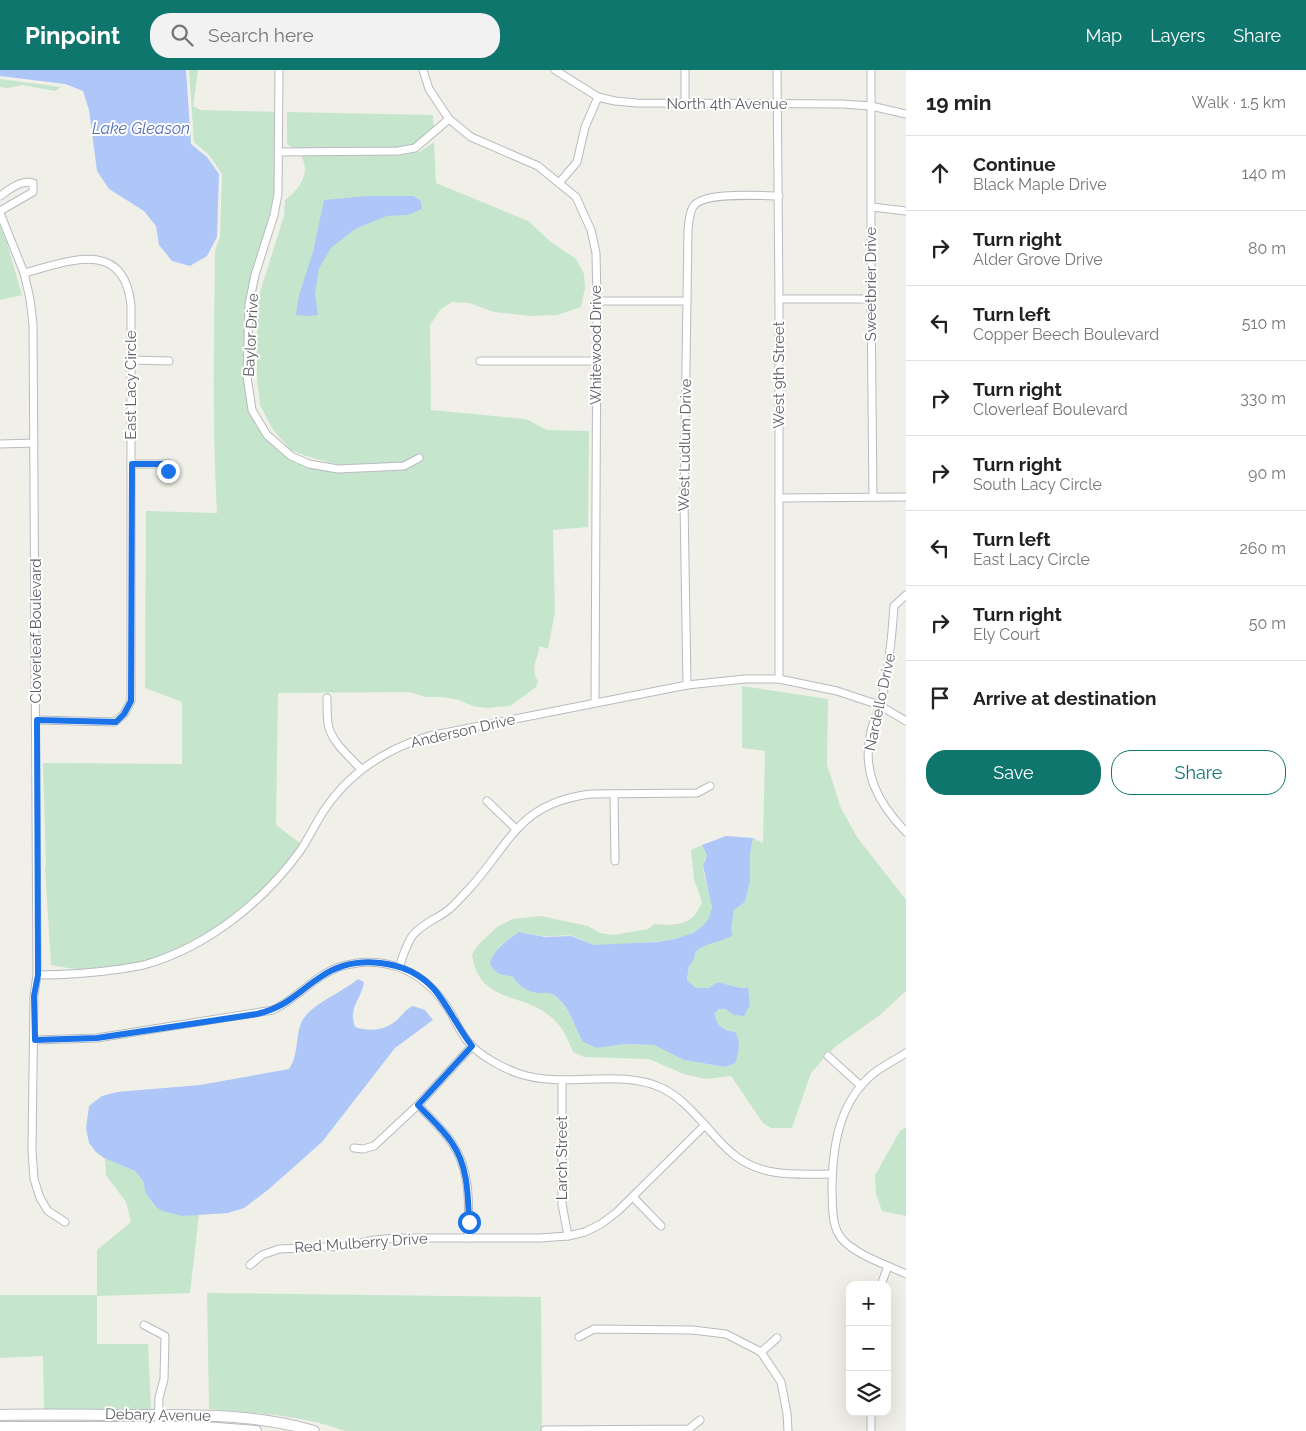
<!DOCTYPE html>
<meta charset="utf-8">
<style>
body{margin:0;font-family:Raleway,sans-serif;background:#f2f2f2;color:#222}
.controls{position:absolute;right:15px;bottom:15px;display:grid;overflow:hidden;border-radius:10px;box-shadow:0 5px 20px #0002}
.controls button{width:45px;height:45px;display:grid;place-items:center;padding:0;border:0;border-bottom:1px solid #e0e0e0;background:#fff;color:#222;font:25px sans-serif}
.stop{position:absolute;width:15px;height:15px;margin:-11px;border:4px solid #1a73e8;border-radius:50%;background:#fff}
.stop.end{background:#1a73e8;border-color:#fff;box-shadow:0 1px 5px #0008}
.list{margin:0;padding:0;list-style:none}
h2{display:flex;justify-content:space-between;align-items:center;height:65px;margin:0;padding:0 20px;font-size:21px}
h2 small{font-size:16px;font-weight:400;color:#767676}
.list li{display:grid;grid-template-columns:32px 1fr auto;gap:15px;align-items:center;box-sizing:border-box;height:75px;padding:0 20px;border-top:1px solid #e0e0e0}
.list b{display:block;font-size:19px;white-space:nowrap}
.list p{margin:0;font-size:16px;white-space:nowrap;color:#767676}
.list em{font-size:16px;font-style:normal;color:#767676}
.actions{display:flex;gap:10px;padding:15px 20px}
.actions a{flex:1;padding:11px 0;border:1px solid #0f766e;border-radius:20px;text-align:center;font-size:18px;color:#0f766e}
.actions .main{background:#0f766e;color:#fff}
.icon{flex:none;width:28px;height:28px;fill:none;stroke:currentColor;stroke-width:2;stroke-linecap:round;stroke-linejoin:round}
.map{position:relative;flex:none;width:906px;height:1361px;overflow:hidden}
header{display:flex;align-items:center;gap:30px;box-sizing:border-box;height:70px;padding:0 25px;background:#0f766e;color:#fff}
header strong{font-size:24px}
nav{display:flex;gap:28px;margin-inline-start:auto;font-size:18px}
.search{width:350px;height:45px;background:#f2f2f2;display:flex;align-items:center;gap:12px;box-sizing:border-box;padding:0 18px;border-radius:20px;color:#767676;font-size:19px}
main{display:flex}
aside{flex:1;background:#fff}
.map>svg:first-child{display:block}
.green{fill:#c6e5cd}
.water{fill:#afc7f8}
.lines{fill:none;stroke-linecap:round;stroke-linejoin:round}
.minor-casing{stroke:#b9bac0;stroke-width:9}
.secondary-casing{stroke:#bbbcc2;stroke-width:12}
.minor{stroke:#fff;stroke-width:7}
.secondary{stroke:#fff;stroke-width:10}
.route{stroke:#1a73e8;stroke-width:6}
.labels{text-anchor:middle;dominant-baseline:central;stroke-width:4;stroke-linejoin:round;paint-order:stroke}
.street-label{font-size:15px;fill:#5f6066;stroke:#fff}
.water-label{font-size:16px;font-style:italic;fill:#526dbb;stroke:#fff}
</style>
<header>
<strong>Pinpoint</strong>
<div class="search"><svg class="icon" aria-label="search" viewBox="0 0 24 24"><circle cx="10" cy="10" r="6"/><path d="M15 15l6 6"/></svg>Search here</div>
<nav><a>Map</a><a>Layers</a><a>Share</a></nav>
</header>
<main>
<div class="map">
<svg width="906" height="1361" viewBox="0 0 906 1361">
<rect width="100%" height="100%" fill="#f0f0e8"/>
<g class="green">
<path d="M189 0H198L193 36 201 40 280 42 278 144 253 221 250 250V309L254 336 267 364 287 386 315 397 338 403 405 400 423 389 420 383 404 393 339 395 306 386 291 380 273 360 260 335 257 309V250L260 222 284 146 285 130C300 119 311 103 301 86L398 85 420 82 434 72 436 113 528 151 551 172 576 189 584 204 585 218 581 237 557 245 530 246 494 242 469 233 452 232 440 240 430 255 431 340 526 349 547 360 589 361 588 457 553 460 555 542 548 579 539 576C539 590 529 595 538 611L536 617 510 636 486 638 473 636 459 630 442 627H425L410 622 278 623 276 755 300 773C271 822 201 876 145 891 136 893 125 894 115 896 105 897 95 900 85 900 74 899 62 897 51 895L45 797H46L43 693 182 694V632L145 618 146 441 217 443C212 355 214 268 215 180L220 167 222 104 209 85 194 72Z"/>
<path d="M0 9 61 17 55 21 22 15 8 18 0 17Z"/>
<path d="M287 42 433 45 434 63 418 75 398 77 293 78 287 74Z"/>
<path d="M0 155 7 173 22 225 0 230Z"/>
<path d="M742 616 828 629 827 695 841 738 857 767 906 830V921L880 945 835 977 830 982 828 981 824 986 825 987 811 1003 792 1058H771L763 1053 731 1006 706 1009 684 1004 649 989 584 987 573 982C568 969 562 956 551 947 522 921 479 935 472 884L479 874 497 857 513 849 541 846 588 856 600 863 613 865 648 859 654 854C676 856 693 856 702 832L694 809 691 780 702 775 707 785C694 804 720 828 709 848 698 871 658 871 636 873 623 875 606 878 594 875 587 873 580 868 573 866 564 864 554 867 546 866 537 866 528 863 519 862L503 873 498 879C511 904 516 925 549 922 571 937 571 951 583 972L597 978 625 974 654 975 684 990 725 997 735 962C723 960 716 956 715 943L719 939H725L734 945 748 917 741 918 717 912 710 918H696L687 910 689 896 694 890V882L702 875 733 865 731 860 734 840 745 832 750 812V784L753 768 763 773 765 681 742 678Z"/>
<path d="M906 1057V1146L882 1141 876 1124 875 1105 900 1061Z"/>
<path d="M105 1088 135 1101 143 1111 146 1124 154 1136 182 1146 199 1144 190 1223 97 1226V1274H148L151 1339H44L43 1286 0 1288V1225H97V1180L131 1152 126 1132 106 1105Z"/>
<path d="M207 1223 541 1227 542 1361H345C302 1345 254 1343 209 1339Z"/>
</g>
<g class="water">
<path d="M0 0H186L191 74 207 87 219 104 217 167 207 186 190 196 172 191 159 175 156 156 144 141 109 119 97 101 89 40 83 21 65 14 0 6Z"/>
<path d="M368 126H413L421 131 422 139 408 145 387 146 355 159 331 178 319 198 315 224 318 245 309 246 296 245 299 225 313 182 324 130Z"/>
<path d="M726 766 753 768 750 784V812L745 832 734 840 731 860 733 865C721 873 706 872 695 882L694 890 689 896 687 910 696 918H709L717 912 741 918 748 917 750 935 744 946 734 945 725 939H719L715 943C716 956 723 960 735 962 741 972 739 983 735 993L725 997 684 990 654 975 625 974 597 978 583 972C573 955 570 935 552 924 548 922 545 923 541 923 528 923 519 916 512 906 500 905 495 904 490 893 494 879 507 870 519 862L545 867 571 866 594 875 656 872 675 869 693 863 703 856 709 848 712 837 703 796 707 785 702 775Z"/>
<path d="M358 909 364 912C361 931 348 936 355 957 370 962 386 961 399 948 404 943 406 939 413 936L425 940 433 950 395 978 322 1072 269 1119 244 1138 228 1143 182 1146 162 1141 155 1136 146 1124 143 1111 135 1101 104 1088 96 1082 89 1073 86 1058 89 1036 102 1026 117 1022 200 1015 289 999C299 985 295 966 302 951 311 934 343 922 358 909Z"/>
</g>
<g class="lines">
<g class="minor-casing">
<g id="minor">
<path d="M279 0 278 124 274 145 255 205 249 234 247 306 252 340 267 365 291 386 309 394 338 399 404 396 419 388"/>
<path d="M423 0 429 19 449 49 471 67 538 96 576 127 591 160 596 183 597 231 595 633"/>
<path d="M555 0 598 27 615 31 637 33 842 34 871 36 906 44"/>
<path d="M685 0V34"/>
<path d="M777 0 779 229V609"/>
<path d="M871 0V229L873 427"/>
<path d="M279 82 398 81 415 78 449 49"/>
<path d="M559 113 577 92 585 57 598 27"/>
<path d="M0 126C9 120 21 109 33 113V122L0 141"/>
<path d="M872 137 906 141"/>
<path d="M0 143 24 203 30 229 33 254 37 905 34 926 32 1080 34 1109 40 1128 48 1141 65 1152"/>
<path d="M24 203C69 191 124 168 131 235V631L124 644 115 652 37 650"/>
<path d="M779 229H871"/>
<path d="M597 231H687"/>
<path d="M131 290 169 291"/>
<path d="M480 291H596"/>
<path d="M0 374 34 373"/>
<path d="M131 394H169L168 401"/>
<path d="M779 428 906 427"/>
<path d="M906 525 894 536C892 566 889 595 883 624 880 637 874 649 871 661 861 702 878 733 906 762"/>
<path d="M687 615 684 432 688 160C689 153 689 143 693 137 701 121 762 126 779 126"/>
<path d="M327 628C327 636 327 645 328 653 330 671 349 686 361 699"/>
<path d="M614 725 615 791"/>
<path d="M487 731 516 759"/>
<path d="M399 897C403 887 406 874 413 865 422 854 436 849 447 841 455 835 462 826 469 819 511 773 518 733 591 724L697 723 710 716"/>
<path d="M37 905C66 905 93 903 121 899 129 897 138 897 147 894 208 876 263 832 300 781 309 768 316 752 325 739 350 702 386 679 429 666L687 615 745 609H779L837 621 879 635 906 651"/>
<path d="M35 970 97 968 273 940C297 929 314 906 339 897 381 884 420 898 445 934 455 947 459 963 471 975 482 987 505 999 520 1004 566 1019 618 998 662 1018 680 1027 692 1041 705 1055 715 1066 725 1079 737 1087 765 1108 800 1104 832 1104"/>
<path d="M906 983C895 990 883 996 874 1003 838 1032 832 1079 832 1122 833 1138 831 1156 842 1169 856 1185 887 1195 906 1204"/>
<path d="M828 986 861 1016"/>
<path d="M562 1010V1134L568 1166"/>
<path d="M418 1035C429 1047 443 1059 452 1073 471 1100 469 1136 468 1168"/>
<path d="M354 1078 363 1079 374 1076 418 1035 472 976"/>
<path d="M633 1127 661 1156"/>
<path d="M250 1195 262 1185 279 1179 348 1176 374 1170 396 1168H539L568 1166 585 1162 601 1154 617 1142 705 1055"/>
<path d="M881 1215 888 1196"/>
<path d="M144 1255 165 1266 164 1309 159 1328 158 1361"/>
<path d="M579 1267 594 1259 692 1260 726 1264 761 1282 781 1312 787 1343 788 1361"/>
<path d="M761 1282 777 1268"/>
<path d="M871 1342V1361"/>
<path d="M545 1360 689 1359 700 1350"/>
</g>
</g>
<g class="secondary-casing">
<g id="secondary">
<path d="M0 1345C47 1344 94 1345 141 1345 199 1345 258 1344 314 1361"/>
<path d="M0 1357H204L256 1361"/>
</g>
</g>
<use href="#minor" class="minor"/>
<use href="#secondary" class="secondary"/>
</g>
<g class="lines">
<path class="route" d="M168 401 169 394H132L131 631 124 644 116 652 37 650 38 905 34 926 35 970 97 968 257 944C289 936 297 922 322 906 355 884 407 889 434 919 449 937 458 958 472 976L418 1035C429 1047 443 1059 452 1073 468 1096 468 1125 469 1152"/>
</g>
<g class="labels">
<g class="street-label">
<text x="727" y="34">North 4th Avenue</text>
<text transform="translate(871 214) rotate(-90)">Sweetbrier Drive</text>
<text transform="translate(251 265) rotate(-87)">Baylor Drive</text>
<text transform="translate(596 275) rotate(-90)">Whitewood Drive</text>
<text transform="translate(779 305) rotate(-90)">West 9th Street</text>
<text transform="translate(131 315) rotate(-90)">East Lacy Circle</text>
<text transform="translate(685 375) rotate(-89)">West Ludlum Drive</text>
<text transform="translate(36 561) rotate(-90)">Cloverleaf Boulevard</text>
<text transform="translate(880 632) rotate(-78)">Nardello Drive</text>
<text transform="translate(463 661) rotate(-13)">Anderson Drive</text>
<text transform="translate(562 1088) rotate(-90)">Larch Street</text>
<text transform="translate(361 1173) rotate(-4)">Red Mulberry Drive</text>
<text transform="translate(158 1345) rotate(1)">Debary Avenue</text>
</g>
<g class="water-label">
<text x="141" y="58">Lake Gleason</text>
</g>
</g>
</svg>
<div class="controls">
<button>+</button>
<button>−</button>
<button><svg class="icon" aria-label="layers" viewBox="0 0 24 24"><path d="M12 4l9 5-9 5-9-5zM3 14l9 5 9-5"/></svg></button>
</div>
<div class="stop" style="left:469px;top:1152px"></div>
<div class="stop end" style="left:168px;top:401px"></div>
</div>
<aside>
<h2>19 min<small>Walk · 1.5 km</small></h2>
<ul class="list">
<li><svg class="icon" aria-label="ahead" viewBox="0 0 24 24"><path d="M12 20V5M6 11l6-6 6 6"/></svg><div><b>Continue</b><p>Black Maple Drive</p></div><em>140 m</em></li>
<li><svg class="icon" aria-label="right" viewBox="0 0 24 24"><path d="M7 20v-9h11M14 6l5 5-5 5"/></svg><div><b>Turn right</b><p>Alder Grove Drive</p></div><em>80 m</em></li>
<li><svg class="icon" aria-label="left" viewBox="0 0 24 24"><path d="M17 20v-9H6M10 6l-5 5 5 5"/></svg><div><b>Turn left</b><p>Copper Beech Boulevard</p></div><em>510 m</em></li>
<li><svg class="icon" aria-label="right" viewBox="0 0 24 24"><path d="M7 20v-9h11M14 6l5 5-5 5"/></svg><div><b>Turn right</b><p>Cloverleaf Boulevard</p></div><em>330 m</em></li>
<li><svg class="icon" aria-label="right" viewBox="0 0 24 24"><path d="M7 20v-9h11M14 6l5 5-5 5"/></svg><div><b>Turn right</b><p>South Lacy Circle</p></div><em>90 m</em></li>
<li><svg class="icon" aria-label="left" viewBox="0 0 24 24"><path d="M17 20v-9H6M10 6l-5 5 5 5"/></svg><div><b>Turn left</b><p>East Lacy Circle</p></div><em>260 m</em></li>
<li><svg class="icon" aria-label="right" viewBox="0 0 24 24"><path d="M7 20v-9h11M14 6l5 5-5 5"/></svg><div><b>Turn right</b><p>Ely Court</p></div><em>50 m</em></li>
<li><svg class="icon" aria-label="arrive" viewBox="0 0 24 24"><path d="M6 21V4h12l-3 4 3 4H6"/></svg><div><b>Arrive at destination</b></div></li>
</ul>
<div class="actions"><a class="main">Save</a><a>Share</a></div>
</aside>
</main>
